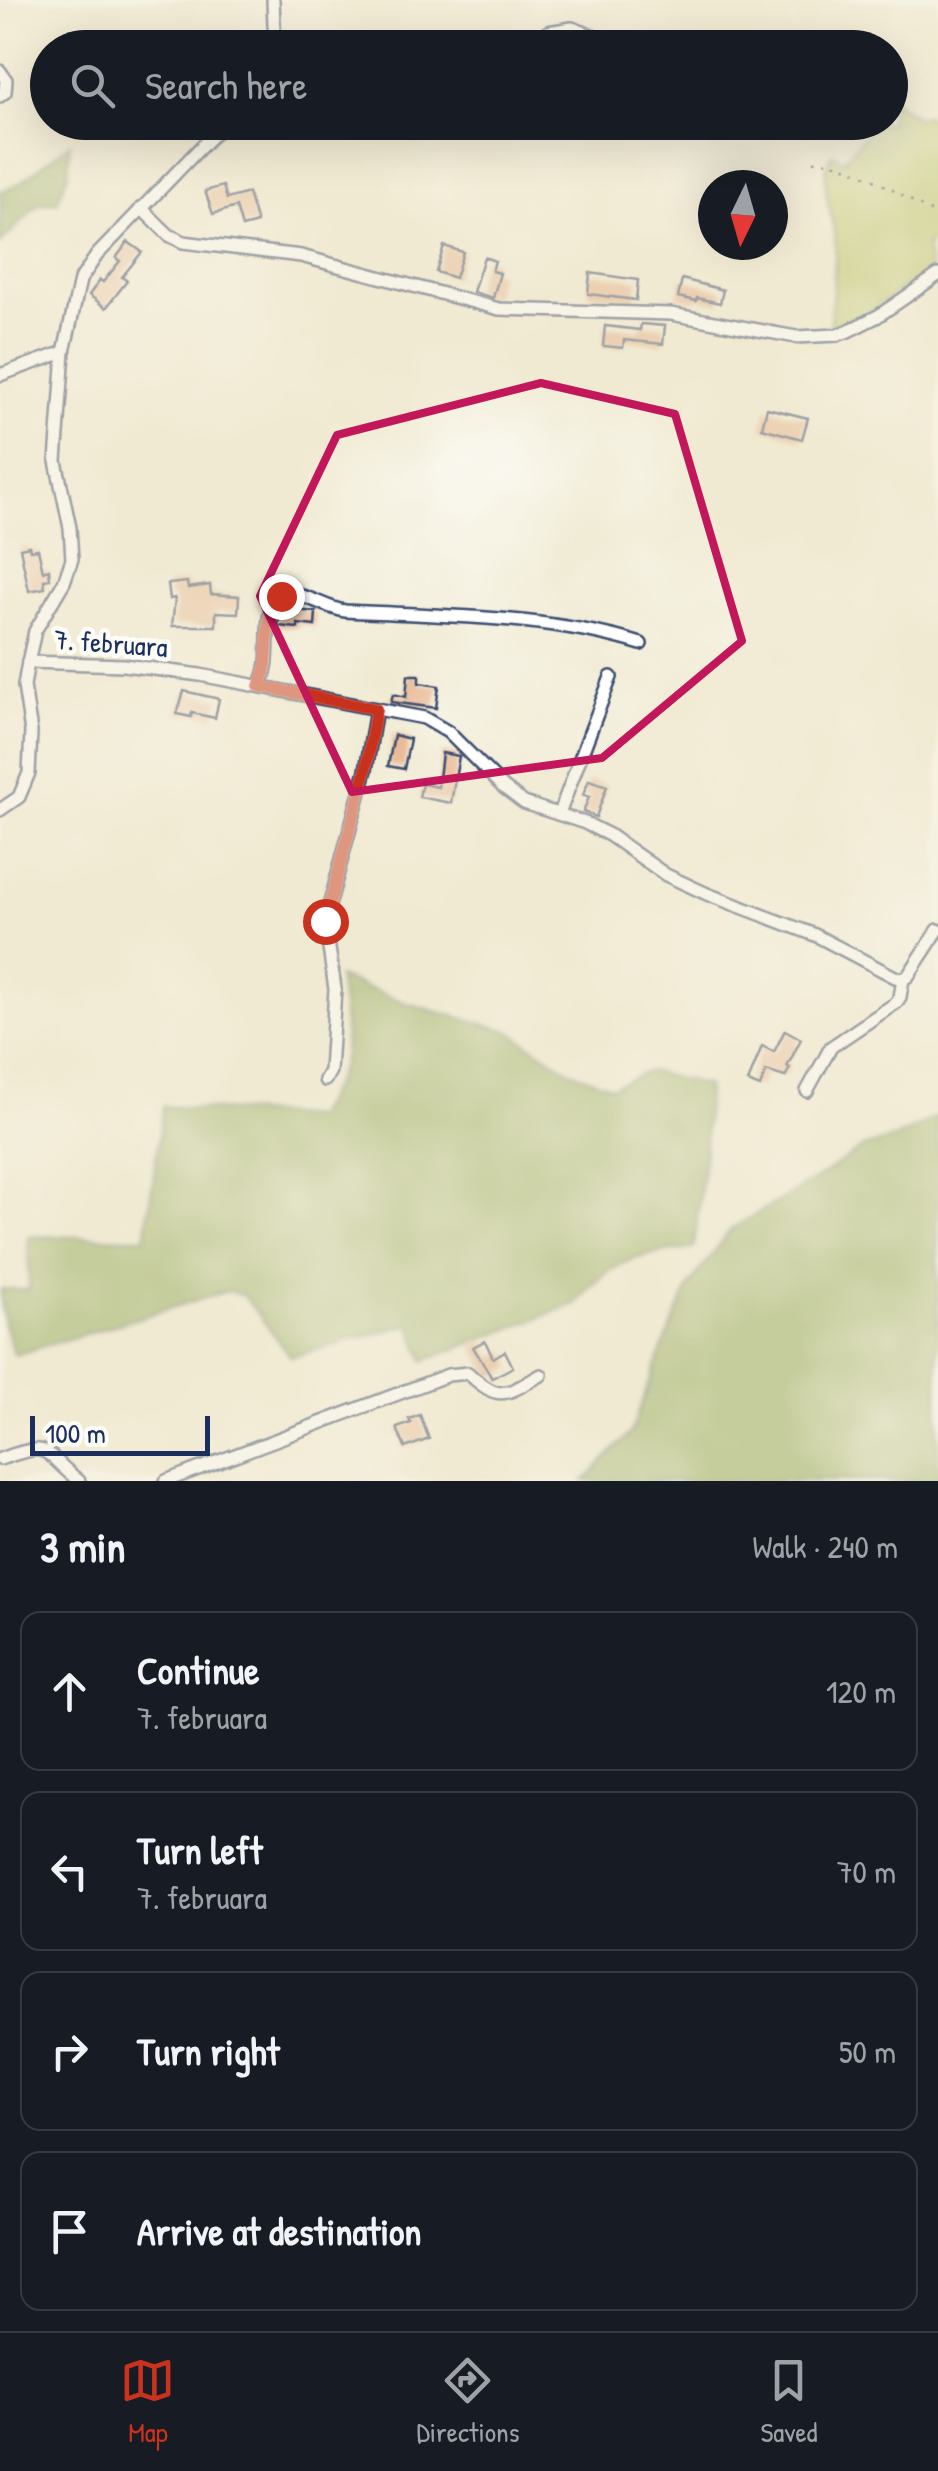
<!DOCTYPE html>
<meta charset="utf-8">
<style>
body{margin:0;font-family:"Patrick Hand",sans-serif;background:#20242c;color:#f1f3f6}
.compass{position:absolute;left:698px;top:170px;width:90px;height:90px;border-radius:50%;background:#171b24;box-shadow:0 10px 40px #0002;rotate:185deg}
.scale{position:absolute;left:30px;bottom:25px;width:180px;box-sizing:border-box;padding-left:10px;border:5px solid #1b2f5e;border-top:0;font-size:28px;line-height:35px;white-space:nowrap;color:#1b2f5e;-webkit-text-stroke:8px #fdfcf7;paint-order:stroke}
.stop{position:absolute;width:30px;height:30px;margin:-22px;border:8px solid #c8321e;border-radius:50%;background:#fff}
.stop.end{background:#c8321e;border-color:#fff;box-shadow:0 2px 10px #0008}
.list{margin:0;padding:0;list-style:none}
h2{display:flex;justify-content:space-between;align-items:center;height:130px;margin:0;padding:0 40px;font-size:42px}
h2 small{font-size:32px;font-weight:400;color:#9ea1a6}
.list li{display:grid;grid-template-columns:65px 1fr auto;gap:30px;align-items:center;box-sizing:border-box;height:160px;margin:0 20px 20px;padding:0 20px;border:2px solid #363941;border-radius:20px}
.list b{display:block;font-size:38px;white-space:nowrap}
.list p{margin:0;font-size:32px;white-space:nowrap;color:#9ea1a6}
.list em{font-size:32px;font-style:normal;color:#9ea1a6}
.icon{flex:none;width:55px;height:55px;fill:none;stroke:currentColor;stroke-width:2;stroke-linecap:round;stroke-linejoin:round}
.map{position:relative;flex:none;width:938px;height:1481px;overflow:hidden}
.search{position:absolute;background:#171b24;box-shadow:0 10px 40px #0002;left:30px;right:30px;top:30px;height:110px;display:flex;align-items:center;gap:25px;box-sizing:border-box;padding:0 35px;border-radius:55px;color:#9ea1a6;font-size:38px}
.sheet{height:850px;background:#171b24}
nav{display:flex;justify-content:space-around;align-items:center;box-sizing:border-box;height:140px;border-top:2px solid #363941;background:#171b24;font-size:28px;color:#9ea1a6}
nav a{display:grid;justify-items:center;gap:5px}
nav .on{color:#c8321e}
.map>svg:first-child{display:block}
.green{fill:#b9c567;stroke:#6a7a62;stroke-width:2.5}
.forest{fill:#92aa5c;stroke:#566c5d;stroke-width:2.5}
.building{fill:#e7b28c}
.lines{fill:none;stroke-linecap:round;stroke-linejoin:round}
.street-casing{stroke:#3b4b6f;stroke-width:16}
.path{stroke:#3b4b6f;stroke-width:2.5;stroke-dasharray:2.5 8;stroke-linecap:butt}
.street{stroke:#fff;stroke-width:11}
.route{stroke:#c8321e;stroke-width:12}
.marked{fill:none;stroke:#c2185b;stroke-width:8;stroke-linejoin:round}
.labels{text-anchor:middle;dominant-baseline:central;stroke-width:9;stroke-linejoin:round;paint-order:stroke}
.street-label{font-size:28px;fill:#1b2f5e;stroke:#fdfcf7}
</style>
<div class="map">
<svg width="938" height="1481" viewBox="0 0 938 1481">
<rect width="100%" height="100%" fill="#fdfcf7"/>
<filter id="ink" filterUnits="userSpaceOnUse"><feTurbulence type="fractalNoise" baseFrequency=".01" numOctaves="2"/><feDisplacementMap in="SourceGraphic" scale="20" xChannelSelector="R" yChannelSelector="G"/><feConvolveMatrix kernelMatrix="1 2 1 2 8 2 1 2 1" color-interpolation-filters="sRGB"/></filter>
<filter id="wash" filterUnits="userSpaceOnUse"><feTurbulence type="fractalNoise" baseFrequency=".0048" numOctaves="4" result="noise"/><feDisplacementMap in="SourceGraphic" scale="40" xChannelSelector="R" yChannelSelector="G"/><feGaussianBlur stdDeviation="2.25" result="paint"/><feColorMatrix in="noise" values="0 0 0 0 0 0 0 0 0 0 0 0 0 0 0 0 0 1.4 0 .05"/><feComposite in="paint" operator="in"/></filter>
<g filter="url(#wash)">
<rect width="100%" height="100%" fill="#f0ead2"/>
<path class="green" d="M891 98 916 118 925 115 938 125V239L926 245 930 271 866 314 838 328 830 325C832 297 837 266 835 238 832 209 817 183 832 154L844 161 873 123 890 122Z"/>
<g class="forest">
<path d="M70 143 68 174 57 202 39 204 0 244V192L20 183Z"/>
<path d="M338 977 410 1004 509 1031 570 1071 612 1087 649 1071 707 1086 705 1151 694 1248C637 1256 614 1257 576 1304L424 1361 410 1324 291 1357 244 1296 227 1291 15 1355C5 1332 0 1314 1 1289L29 1290 28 1236 145 1238 163 1106 315 1117C325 1099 339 1079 343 1058 347 1037 341 999 338 977Z"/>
<path d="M938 1116V1481H584L631 1432 662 1349 689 1286 731 1229 819 1177 862 1148 893 1139Z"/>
</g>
<g id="blocks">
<g class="building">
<path d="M223 186 227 199 248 193 257 223 242 227 236 207 213 214 205 191Z"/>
<path d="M128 242 142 252 122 277 127 281 106 308 89 295 100 280 103 282 120 261 116 258Z"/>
<path d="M444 246 463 252 455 278 436 272Z"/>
<path d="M484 257 495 261 492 271 500 273 493 298 473 292Z"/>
<path d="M590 273 638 280 636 300 588 294Z"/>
<path d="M682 279 723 290 720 303 697 298 696 301 678 297Z"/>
<path d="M641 324 665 326 663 344 624 340 623 348 603 346 605 326 640 330Z"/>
<path d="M767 408 808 418 802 439 762 428Z"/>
<path d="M29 546 30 550 38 549 43 571 49 569 50 579 44 580 45 588 29 591 20 548Z"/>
<path d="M187 582 188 588 210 585 211 594 239 596 238 613 216 612V626H172L175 598 170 599 168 584Z"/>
<path d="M281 609 316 612 315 626 298 624V628L278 626Z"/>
<path d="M408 675H419V683L439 686 436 708 391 702 393 694 406 697Z"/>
<path d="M184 691 219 699 215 718 192 713 191 717 177 714Z"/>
<path d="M394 735 410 739 404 769 388 766Z"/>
<path d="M442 753 459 756 451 803 419 797 422 784 438 787Z"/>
<path d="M589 780 607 786 596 817 583 812 589 797 583 795Z"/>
<path d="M785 1030 801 1039 787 1067 790 1068 785 1077 766 1071 760 1087 748 1082 762 1046 774 1052Z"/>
<path d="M485 1341 493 1358 505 1351 513 1367 492 1378 473 1347Z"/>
<path d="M420 1415 429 1439 405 1448 397 1428 411 1423 409 1419Z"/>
</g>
</g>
</g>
<g filter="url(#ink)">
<use href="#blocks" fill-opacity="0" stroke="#3b4b6f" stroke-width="2.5"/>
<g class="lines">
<g class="street-casing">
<g id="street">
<path d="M273 0 275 48"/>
<path d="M530 48 548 32 572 28 626 48"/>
<path d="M0 71 6 80 5 92 0 96"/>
<path d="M225 122 97 255 80 280 64 352 56 461 70 528 72 559 64 582 35 631 28 662 124 665 200 675 424 718 448 732 503 787 524 803 585 823 609 835 666 875 707 894 815 935 895 977 903 979 908 976 938 930"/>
<path d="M141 208 169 235 183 242 301 256 499 309 671 314 796 337 837 335 846 332 878 316 938 275"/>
<path d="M0 375 64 352"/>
<path d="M259 686C274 664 263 629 272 606 275 598 283 594 291 594 309 595 326 608 345 611 444 616 546 615 641 644"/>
<path d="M0 810 19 797 29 773 31 732 24 686 28 662"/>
<path d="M559 814 611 677"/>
<path d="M325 1080 330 1071 335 989 325 921 366 770 376 709"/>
<path d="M807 1091 831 1047 896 1003 900 997 903 979"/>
<path d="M0 1459C53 1441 40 1450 79 1481"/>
<path d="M166 1481 448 1375 468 1373C500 1403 505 1395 541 1375"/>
</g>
</g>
<path class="path" d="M814 161C846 158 908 200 938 216"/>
<use href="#street" class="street"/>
</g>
</g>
<g class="lines" filter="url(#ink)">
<path class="route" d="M281 596C258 617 275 660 259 686L376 709 366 770 325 921"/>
</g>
<path d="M0 0H938V1481H0ZM541 383 675 414 742 641 602 758 352 792 260 596 337 435Z" fill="#f0ead2" fill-opacity=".55" fill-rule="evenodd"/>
<path class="marked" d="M541 383 675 414 742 641 602 758 352 792 260 596 337 435Z"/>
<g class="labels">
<g class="street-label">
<text transform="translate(111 643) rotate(4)">7. februara</text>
</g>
</g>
</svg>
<svg class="compass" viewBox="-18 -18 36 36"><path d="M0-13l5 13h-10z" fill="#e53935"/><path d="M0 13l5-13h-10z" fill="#9ea1a6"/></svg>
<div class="scale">100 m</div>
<div class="stop" style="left:325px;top:921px"></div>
<div class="stop end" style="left:281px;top:596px"></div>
<div class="search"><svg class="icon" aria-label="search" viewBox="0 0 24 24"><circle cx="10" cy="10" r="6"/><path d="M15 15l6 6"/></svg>Search here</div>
</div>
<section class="sheet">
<h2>3 min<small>Walk · 240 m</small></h2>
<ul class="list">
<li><svg class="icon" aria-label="ahead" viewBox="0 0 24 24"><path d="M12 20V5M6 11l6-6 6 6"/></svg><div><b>Continue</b><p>7. februara</p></div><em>120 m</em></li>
<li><svg class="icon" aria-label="left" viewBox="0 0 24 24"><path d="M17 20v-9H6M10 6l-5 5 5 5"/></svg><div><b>Turn left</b><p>7. februara</p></div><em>70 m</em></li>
<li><svg class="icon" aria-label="right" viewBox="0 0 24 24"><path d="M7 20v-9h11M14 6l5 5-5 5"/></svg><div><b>Turn right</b></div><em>50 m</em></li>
<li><svg class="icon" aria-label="arrive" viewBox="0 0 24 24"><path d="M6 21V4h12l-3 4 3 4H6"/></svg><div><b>Arrive at destination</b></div></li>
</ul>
</section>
<nav>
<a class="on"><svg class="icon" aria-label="map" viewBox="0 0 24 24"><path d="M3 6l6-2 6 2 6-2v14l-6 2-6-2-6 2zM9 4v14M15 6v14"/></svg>Map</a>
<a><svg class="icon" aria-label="directions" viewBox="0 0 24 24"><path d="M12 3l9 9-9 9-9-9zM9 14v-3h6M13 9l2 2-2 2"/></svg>Directions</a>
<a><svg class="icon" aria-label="saved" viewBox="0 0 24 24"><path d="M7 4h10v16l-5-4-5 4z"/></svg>Saved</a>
</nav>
